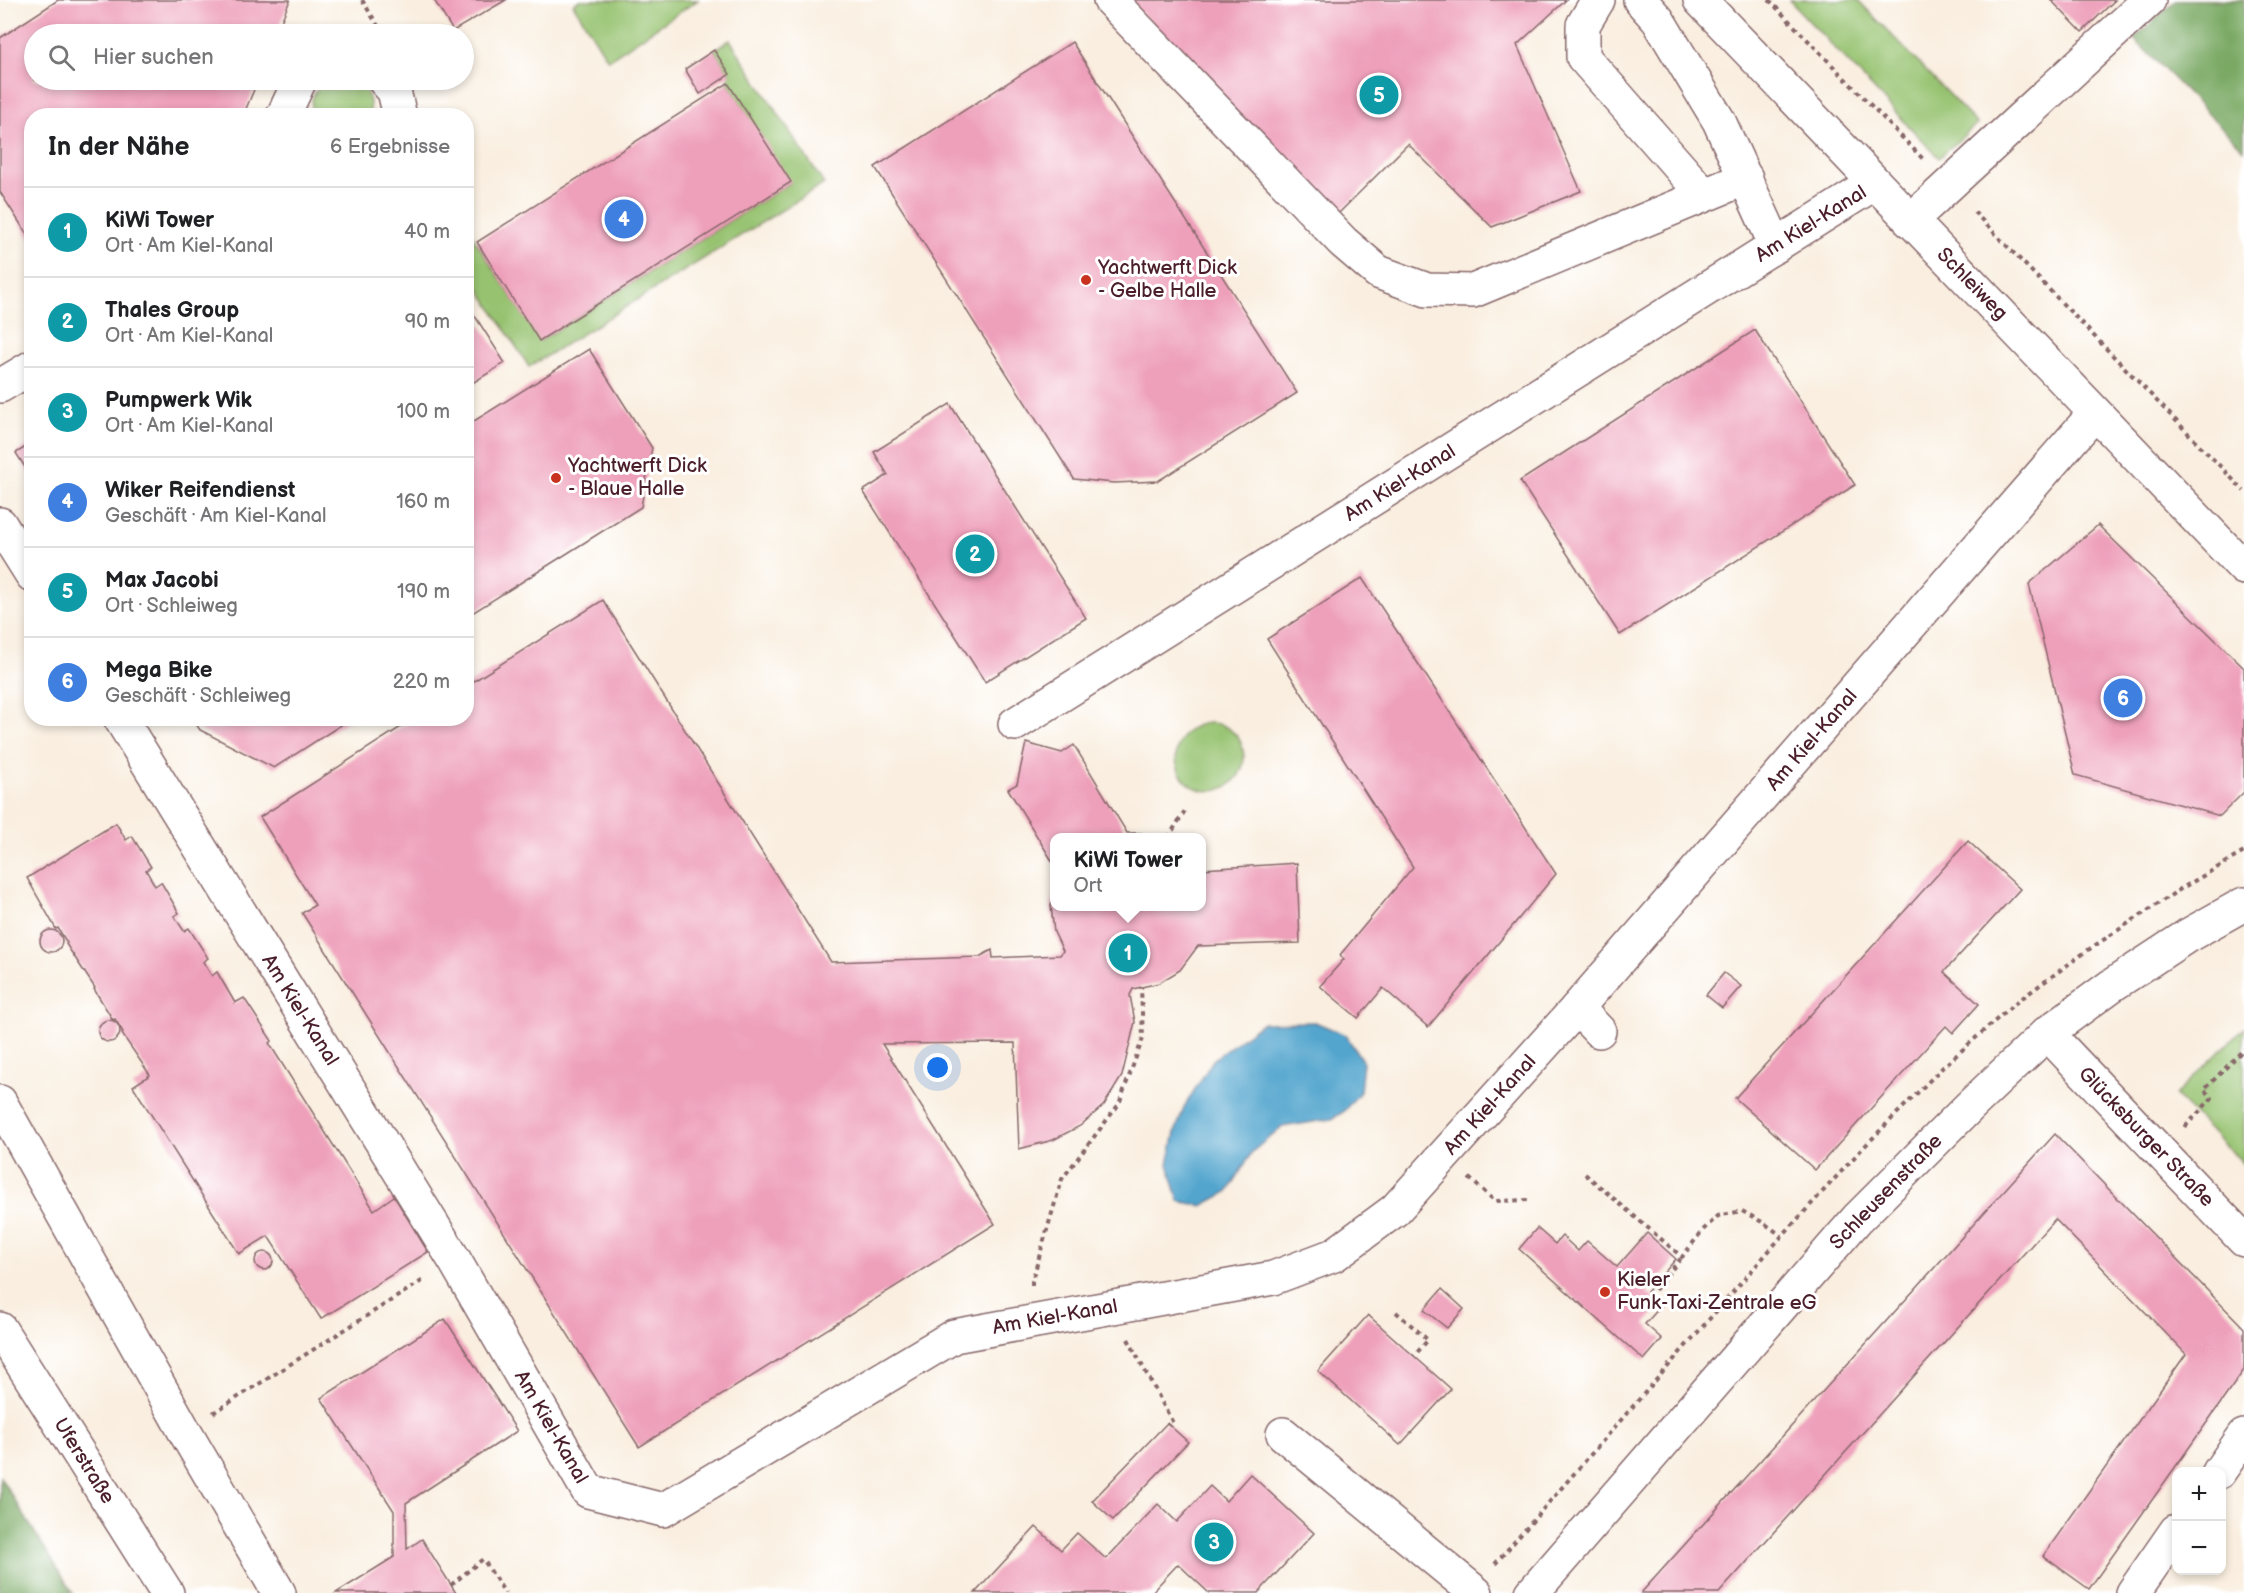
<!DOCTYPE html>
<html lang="de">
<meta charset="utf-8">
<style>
body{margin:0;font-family:"Balsamiq Sans",sans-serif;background:#f2f2f2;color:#202124}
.controls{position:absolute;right:18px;bottom:18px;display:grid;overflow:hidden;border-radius:12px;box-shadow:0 3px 9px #0003}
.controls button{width:54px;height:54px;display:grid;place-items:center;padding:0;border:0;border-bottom:2px solid #e0e0e0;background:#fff;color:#202124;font:30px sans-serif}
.you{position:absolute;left:938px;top:1068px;width:21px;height:21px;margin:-15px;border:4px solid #fff;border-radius:50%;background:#1a73e8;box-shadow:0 0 0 9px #1a73e833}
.badge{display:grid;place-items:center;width:39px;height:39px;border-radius:50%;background:#d93025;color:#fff;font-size:20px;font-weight:700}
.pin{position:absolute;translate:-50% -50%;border:3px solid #fff;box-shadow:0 2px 6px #0006}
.popup{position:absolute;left:1050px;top:833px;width:156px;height:78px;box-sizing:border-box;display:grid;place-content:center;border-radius:12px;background:#fff;filter:drop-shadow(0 2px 4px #0005);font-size:20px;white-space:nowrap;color:#757577}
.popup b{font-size:22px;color:#202124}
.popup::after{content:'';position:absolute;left:50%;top:100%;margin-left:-12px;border:12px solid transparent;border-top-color:#fff}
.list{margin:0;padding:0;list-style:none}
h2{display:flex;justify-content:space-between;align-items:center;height:78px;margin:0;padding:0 24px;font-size:26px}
h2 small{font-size:20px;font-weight:400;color:#757577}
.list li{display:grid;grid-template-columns:39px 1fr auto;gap:18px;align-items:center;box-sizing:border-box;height:90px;padding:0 24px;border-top:2px solid #e0e0e0}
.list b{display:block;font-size:22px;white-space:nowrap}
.list p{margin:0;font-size:20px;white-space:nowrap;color:#757577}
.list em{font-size:20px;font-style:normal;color:#757577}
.icon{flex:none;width:33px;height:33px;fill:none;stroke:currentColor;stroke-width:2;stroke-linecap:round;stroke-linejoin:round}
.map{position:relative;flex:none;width:2244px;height:1593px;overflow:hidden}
.search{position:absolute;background:#fff;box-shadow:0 3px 9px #0003;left:24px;top:24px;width:450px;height:66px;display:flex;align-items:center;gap:15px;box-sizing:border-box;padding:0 21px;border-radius:33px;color:#757577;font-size:22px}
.panel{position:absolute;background:#fff;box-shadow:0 3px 9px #0003;left:24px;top:108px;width:450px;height:618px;border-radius:24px}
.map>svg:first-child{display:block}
.green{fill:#97c371;stroke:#70714e;stroke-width:1.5}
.forest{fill:#79a963;stroke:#626447;stroke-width:1.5}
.water{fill:#52a5ce;stroke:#4e627c;stroke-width:1.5}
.building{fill:#ee9fba}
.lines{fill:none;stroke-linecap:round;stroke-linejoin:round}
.minor-casing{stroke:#87676a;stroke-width:36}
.path{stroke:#87676a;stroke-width:4;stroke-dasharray:4.5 4.5;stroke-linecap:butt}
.minor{stroke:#fff;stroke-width:33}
.poi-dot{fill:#c8321e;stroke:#fff;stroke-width:2}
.labels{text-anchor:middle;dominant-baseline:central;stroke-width:6;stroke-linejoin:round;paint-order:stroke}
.street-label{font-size:20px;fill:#4a1f2b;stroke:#fff}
.poi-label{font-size:20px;fill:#4a1f2b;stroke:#fff;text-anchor:start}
</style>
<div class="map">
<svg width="2244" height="1593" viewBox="0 0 2244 1593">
<rect width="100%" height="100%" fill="#fff"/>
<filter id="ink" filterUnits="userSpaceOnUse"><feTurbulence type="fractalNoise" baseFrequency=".0167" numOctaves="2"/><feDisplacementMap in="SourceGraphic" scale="12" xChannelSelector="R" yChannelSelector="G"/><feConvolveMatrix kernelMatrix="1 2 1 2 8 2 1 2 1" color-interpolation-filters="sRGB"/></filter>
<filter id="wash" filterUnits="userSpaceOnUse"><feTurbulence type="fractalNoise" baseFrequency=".008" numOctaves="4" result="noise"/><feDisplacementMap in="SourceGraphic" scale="24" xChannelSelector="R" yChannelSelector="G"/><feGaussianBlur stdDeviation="1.35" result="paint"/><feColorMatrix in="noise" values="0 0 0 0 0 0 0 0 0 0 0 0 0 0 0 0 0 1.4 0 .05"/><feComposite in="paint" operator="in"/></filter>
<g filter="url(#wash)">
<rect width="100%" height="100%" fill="#f9eedf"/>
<g class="green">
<path d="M580 0H698L608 60 573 4Z"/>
<path d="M1789 0H1858L1977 124 1939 158Z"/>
<path d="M730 40 824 184 529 367 467 270 466 226 540 341 790 183 728 83 730 74 714 50Z"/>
<path d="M332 80C357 80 373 86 370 115H312C309 99 315 85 332 80Z"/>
<circle cx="1210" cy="757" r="34"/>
<path d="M2244 1028V1165L2175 1095Z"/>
</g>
<g class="forest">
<path d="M2176 0H2244V150L2134 39Z"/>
<path d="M0 1477 73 1593H0Z"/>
</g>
<path class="water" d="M1315 1022 1346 1035 1363 1062 1360 1092 1343 1112 1332 1119 1282 1127 1252 1152 1228 1192 1202 1206 1179 1201 1168 1164 1175 1133 1184 1107 1213 1060 1262 1023Z"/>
<g id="blocks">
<g class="building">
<path d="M58 0H290L276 34H34V80H258L243 116H32V242L0 192V38Z"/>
<path d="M434 0H506L453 31Z"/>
<path d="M1129 0H1566L1517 45 1581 191 1492 227 1408 144 1334 218Z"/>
<path d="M2051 0H2115L2082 32Z"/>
<path d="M1072 42 1297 393 1158 481 1114 483 1074 479 875 167Z"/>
<path d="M714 50 730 74 700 94 685 69Z"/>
<path d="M728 83 791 182 539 341 477 242Z"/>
<path d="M466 302 505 363 466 387Z"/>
<path d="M1755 330 1855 485 1620 635 1520 481Z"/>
<path d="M589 349 652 448 641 507 466 617V426Z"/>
<path d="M950 404 1086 618 985 682 863 491 888 475 874 452Z"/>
<path d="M32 443V478L16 453Z"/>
<path d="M2098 525 2244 668V792L2220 816 2075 775 2029 584Z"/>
<path d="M1362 578 1556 874 1428 1027 1383 988 1358 1018 1320 986 1344 959 1340 955 1413 867 1267 639Z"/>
<path d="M603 600 831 962 979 957 992 950 993 958 1060 955 1063 951 1054 932 1051 906 1054 893V906H1202V869L1297 863 1300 943 1198 946 1180 970 1159 983 1133 989 1130 995 1135 1022 1122 1076 1104 1105 1080 1126 1053 1140 1019 1149 1015 1043 882 1044 995 1224 639 1447 302 913 315 905 260 817 415 718H466V686Z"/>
<path d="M192 718H352L274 768 200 730Z"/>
<path d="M1026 743 1062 753 1074 745 1127 833H1141L1154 838H1054V864L1008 789 1017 784Z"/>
<path d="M116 823 126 840 132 836 151 867 146 870 155 886 161 882 179 913 174 916 184 931 189 928 208 958 203 962 212 976 217 972 235 1003 244 998 272 1041 269 1043 374 1210 394 1196 428 1252 321 1319 268 1236 239 1254 133 1086 150 1075 122 1034 123 1032 115 1019 113 1020 94 989 95 988 66 944 67 943 58 928 56 929 27 878Z"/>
<path d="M1968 841 2020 889 1944 972 1979 1004 1953 1033 1946 1026 1815 1170 1735 1098Z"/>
<circle cx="51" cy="941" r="11"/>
<path d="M1724 973 1741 986 1722 1008 1706 995Z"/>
<circle cx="109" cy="1031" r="11"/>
<path d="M2055 1134 2244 1328V1370L2089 1589 2043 1556 2186 1354 2055 1219 1719 1593H1641Z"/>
<path d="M1537 1228 1555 1244 1562 1236 1578 1251 1587 1241 1617 1267 1647 1233 1676 1259 1647 1292 1662 1305 1645 1324 1662 1339 1644 1360 1519 1249Z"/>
<circle cx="264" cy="1261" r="9"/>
<path d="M1442 1289 1464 1309 1447 1328 1424 1310Z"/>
<path d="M1368 1315 1451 1389 1400 1445 1318 1371Z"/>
<path d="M445 1319 517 1431 406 1503 407 1549 422 1539 456 1593H336L394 1557V1511L321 1398Z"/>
<path d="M1167 1423 1188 1442 1113 1520 1092 1501Z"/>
<path d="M1250 1474 1314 1533 1258 1593H1209L1178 1564 1151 1593H975L1036 1527 1061 1550 1077 1533 1106 1559 1158 1504 1177 1522 1210 1486 1226 1501Z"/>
</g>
</g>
</g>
<g filter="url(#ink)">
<use href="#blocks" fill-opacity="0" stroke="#87676a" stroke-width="1.5"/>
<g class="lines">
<g class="minor-casing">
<g id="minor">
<path d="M1110 0 1343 242 1378 272 1427 290 1473 291 1746 178"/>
<path d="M1598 0 1583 25V57L1704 195"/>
<path d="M1640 0 1658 20 1719 121 1776 246"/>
<path d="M1700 0 2244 568"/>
<path d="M384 80 394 91 400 116"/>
<path d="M283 116 300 80"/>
<path d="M1910 221 2149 0"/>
<path d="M0 386 32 367"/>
<path d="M0 524 32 575"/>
<path d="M120 718 455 1261 588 1491 663 1510 954 1336 1273 1278 1334 1255 1395 1210 1577 1008 2095 413"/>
<path d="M1015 724 1875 183"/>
<path d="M1577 1008 1599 1031"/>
<path d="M2047 1033 2244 1240"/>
<path d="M0 1102 185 1432 279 1593"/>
<path d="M0 1329 167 1593"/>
<path d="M1283 1434 1476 1593"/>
<path d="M2219 1472 2244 1436"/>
<path d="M1532 1593 1857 1219 1970 1106 2047 1033 2111 986 2187 936 2244 904"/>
<path d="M2133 1593 2176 1531"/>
</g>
</g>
<g class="path">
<path d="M362 0 383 34"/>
<path d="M1769 0 1925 161"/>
<path d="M1974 212 2244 491"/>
<path d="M1168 838 1186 809"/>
<path d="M2185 1127 2212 1098 2204 1090 2244 1049"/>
<path d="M1585 1174 1682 1257 1703 1230 1718 1216 1742 1211 1764 1223 1782 1236"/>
<path d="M1469 1178 1495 1201 1530 1200"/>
<path d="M1032 1285V1281L1062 1179 1119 1104 1143 1038 1141 987"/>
<path d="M1655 1290 1682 1257"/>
<path d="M1396 1312 1428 1340 1414 1356"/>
<path d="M1128 1339 1173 1423"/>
<path d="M213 1413 425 1279"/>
<path d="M1495 1564 1782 1236 1861 1150 1943 1067 2014 1004 2088 950 2182 888 2244 852"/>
<path d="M451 1585 483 1559 505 1593"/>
</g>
<use href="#minor" class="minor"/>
</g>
</g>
<g class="poi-dot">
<circle cx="1086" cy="280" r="6"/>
<circle cx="556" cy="478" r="6"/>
<circle cx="1605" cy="1292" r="6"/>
</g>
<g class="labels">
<g class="street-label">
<text transform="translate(1811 224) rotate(-32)">Am Kiel-Kanal</text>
<text transform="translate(1972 284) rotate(46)">Schleiweg</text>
<text transform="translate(1400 483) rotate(-32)">Am Kiel-Kanal</text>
<text transform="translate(1812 740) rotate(-49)">Am Kiel-Kanal</text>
<text transform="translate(300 1010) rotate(58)">Am Kiel-Kanal</text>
<text transform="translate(1490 1105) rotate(-48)">Am Kiel-Kanal</text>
<text transform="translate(2146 1137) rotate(46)">Glücksburger Straße</text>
<text transform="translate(1886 1192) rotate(-46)">Schleusenstraße</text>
<text transform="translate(1055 1317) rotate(-10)">Am Kiel-Kanal</text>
<text transform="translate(551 1427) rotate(60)">Am Kiel-Kanal</text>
<text transform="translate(84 1461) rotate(58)">Uferstraße</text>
</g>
<g class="poi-label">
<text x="1098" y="268">Yachtwerft Dick<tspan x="1098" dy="23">- Gelbe Halle</tspan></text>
<text x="568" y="466">Yachtwerft Dick<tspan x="568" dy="23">- Blaue Halle</tspan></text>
<text x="1617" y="1280">Kieler<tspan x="1617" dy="23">Funk-Taxi-Zentrale eG</tspan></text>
</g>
</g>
</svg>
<div class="controls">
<button>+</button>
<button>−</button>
</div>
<div class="you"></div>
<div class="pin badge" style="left:1128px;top:953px;background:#0f9aa8">1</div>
<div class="popup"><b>KiWi Tower</b>Ort</div>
<div class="pin badge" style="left:975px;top:554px;background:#0f9aa8">2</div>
<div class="pin badge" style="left:1214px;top:1542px;background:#0f9aa8">3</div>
<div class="pin badge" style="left:624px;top:219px;background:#3f7fe0">4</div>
<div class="pin badge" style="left:1379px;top:95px;background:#0f9aa8">5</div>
<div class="pin badge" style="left:2123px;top:698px;background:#3f7fe0">6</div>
<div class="search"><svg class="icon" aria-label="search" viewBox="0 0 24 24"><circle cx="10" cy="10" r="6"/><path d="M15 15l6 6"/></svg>Hier suchen</div>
<section class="panel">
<h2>In der Nähe<small>6 Ergebnisse</small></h2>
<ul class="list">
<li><span class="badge" style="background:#0f9aa8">1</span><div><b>KiWi Tower</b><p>Ort · Am Kiel-Kanal</p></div><em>40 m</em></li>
<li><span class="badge" style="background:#0f9aa8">2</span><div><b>Thales Group</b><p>Ort · Am Kiel-Kanal</p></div><em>90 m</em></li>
<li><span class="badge" style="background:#0f9aa8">3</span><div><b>Pumpwerk Wik</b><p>Ort · Am Kiel-Kanal</p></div><em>100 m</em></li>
<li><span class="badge" style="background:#3f7fe0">4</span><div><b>Wiker Reifendienst</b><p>Geschäft · Am Kiel-Kanal</p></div><em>160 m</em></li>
<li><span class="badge" style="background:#0f9aa8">5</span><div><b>Max Jacobi</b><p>Ort · Schleiweg</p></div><em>190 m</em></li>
<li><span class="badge" style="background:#3f7fe0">6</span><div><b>Mega Bike</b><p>Geschäft · Schleiweg</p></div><em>220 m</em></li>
</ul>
</section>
</div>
